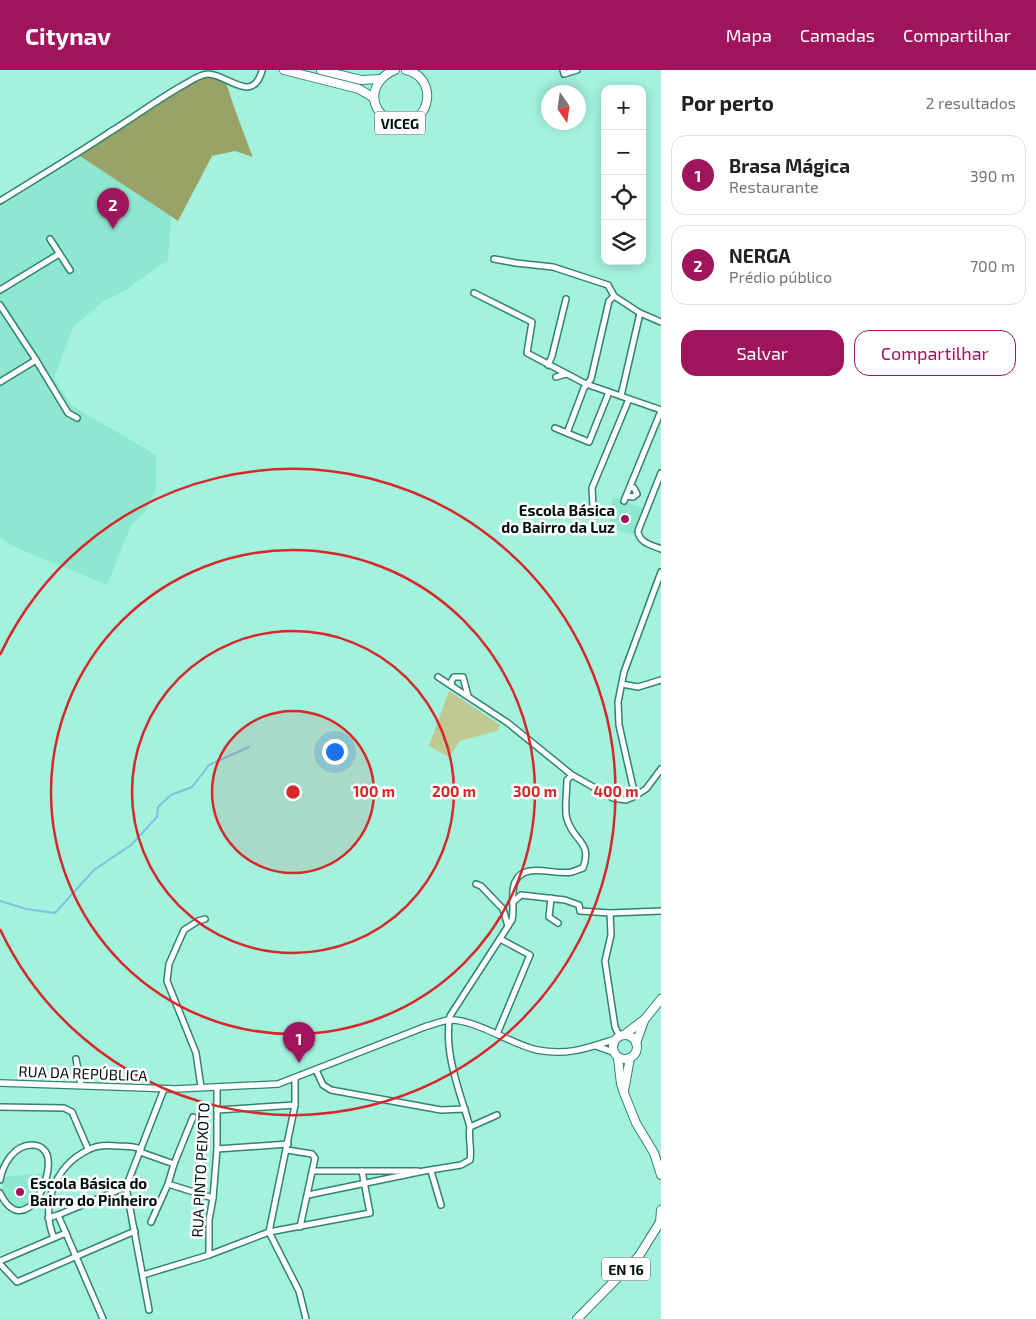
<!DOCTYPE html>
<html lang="pt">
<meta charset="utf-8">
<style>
body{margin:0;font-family:"Exo 2",sans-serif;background:#f2f2f2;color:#222}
.controls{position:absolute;right:15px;top:15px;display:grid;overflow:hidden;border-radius:10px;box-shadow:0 2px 12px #0003}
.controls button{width:45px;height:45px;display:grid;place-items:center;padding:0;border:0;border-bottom:1px solid #e0e0e0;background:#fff;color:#222;font:25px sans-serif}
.compass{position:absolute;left:541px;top:15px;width:45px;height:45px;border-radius:50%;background:#fff;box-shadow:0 2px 12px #0003;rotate:167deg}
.you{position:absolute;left:334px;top:681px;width:18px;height:18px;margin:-12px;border:4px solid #fff;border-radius:50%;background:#1a73e8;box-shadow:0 0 0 8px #1a73e833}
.badge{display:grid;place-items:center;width:32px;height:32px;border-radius:50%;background:#a0135d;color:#fff;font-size:16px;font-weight:700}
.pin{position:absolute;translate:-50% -41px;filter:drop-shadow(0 1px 2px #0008)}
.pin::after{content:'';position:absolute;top:26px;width:18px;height:15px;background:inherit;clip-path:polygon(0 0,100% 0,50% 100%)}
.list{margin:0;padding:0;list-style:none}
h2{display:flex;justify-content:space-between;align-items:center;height:65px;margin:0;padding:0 20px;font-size:21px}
h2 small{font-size:16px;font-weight:400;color:#767676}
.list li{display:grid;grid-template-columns:32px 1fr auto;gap:15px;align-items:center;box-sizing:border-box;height:80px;margin:0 10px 10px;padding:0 10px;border:1px solid #e0e0e0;border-radius:15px}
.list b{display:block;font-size:19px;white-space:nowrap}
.list p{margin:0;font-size:16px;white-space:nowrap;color:#767676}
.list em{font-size:16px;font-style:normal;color:#767676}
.actions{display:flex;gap:10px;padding:15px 20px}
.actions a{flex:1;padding:11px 0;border:1px solid #a0135d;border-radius:15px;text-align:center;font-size:18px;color:#a0135d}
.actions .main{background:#a0135d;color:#fff}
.icon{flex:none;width:28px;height:28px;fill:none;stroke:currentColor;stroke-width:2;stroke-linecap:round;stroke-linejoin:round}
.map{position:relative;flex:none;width:661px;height:1249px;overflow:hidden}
header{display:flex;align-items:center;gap:30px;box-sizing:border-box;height:70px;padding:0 25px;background:#a0135d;color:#fff}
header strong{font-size:24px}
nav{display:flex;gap:28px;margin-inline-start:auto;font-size:18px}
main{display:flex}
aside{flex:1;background:#fff}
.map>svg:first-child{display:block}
.built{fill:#8ee7d0}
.green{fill:#c0c991}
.forest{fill:#99a368}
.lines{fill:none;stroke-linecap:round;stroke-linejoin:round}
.stream{stroke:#82bee2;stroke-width:2}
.minor-casing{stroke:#328270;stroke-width:8}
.tertiary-casing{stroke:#328270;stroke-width:8}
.primary-casing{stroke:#328270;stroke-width:10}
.trunk-casing{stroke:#328270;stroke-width:10}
.minor{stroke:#fff;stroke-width:5}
.tertiary{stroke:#fff;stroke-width:5.5}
.primary{stroke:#fff;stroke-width:8}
.trunk{stroke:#fff;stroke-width:8}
.ring{fill:none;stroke:#d62828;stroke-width:2.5}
.poi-dot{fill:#a0135d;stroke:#fff;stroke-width:2}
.labels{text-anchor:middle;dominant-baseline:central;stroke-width:5;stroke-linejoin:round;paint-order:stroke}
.shield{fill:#fff;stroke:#4c5956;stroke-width:1}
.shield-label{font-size:14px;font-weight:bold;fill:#00120d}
.poi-label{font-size:15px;font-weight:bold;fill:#00120d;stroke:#fff;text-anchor:end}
.street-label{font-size:15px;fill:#00120d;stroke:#fff}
.centre{fill:#d62828;stroke:#fff;stroke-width:2.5}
.ring-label{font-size:15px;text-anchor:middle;font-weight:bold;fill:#d62828;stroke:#fff;stroke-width:5;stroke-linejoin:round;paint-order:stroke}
</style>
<header>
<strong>Citynav</strong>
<nav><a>Mapa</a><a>Camadas</a><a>Compartilhar</a></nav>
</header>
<main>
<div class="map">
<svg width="661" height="1249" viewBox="0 0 661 1249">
<rect width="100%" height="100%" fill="#a3f2dd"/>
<g class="built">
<path d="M77 84 171 147 168 190 124 221 105 230 73 257 54 308 71 335 156 385V418L146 441 131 455 107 515 13 476 0 467V131Z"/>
<path d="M613 427 643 438 633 465 625 463 611 456 609 442Z"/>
<path d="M44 1103 34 1128 29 1135 18 1137 8 1132 6 1129 3 1119V1107Z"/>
</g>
<path class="green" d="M449 621 500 655 497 661 460 671 449 687 429 676Z"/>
<path class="forest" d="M208 4 226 9C225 15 249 76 253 87L235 81 212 86 178 151 77 84 169 23Z"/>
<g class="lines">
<path class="stream" d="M0 831 26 839 55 843 94 800 131 775 157 747 158 737 171 725 192 717 209 695 249 677"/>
<g class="minor-casing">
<g id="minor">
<path d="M563 0 564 4 577 0"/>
<path d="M0 131C37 108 74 86 110 62 136 46 161 27 187 13 194 9 201 4 208 4 227 4 252 35 262 1"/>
<path d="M50 169 70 200"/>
<path d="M494 189 516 193 553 197 608 215 614 226 640 243"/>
<path d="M0 220 59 184"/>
<path d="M474 223 532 252 527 283 586 314 661 340"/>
<path d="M0 235 36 290"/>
<path d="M548 295 552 286 566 229"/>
<path d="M556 307 566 304"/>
<path d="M0 312 36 290 68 343 77 348"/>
<path d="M621 326 640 243 661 252"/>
<path d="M555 358 589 372 609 322"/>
<path d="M567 363 584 318 591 309 609 231 614 226"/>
<path d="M661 403 638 461C639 473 652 475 661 479"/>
<path d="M626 426 633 427 637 424 634 418 630 417"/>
<path d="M624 431 661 341"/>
<path d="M589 441 593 436 592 418 629 329"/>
<path d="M438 607 508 653 572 705 613 728 626 730 635 726 646 719 661 699"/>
<path d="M622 614 638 617 661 610"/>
<path d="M452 616 451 612 454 607H463L468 626"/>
<path d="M635 726 619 655 618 632 624 602 661 502"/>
<path d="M476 814 481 816 503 839 508 856"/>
<path d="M551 828 549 847 558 853"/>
<path d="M513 832 521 825 565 830 579 835 580 841 610 843 661 841"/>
<path d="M610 843 611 865 605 891 615 957 620 967"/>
<path d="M497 964 530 885 500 869"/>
<path d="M76 989 81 1015"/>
<path d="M316 1000 323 1015 331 1020 441 1040 465 1039"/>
<path d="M201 1017 196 983 167 911 169 894 184 860 198 851 205 849"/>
<path d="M0 1037 64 1038 72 1042 88 1079"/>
<path d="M217 1040 295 1035"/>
<path d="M470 1057 497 1045"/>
<path d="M217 1079 288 1074"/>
<path d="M287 1080 312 1084 315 1088 300 1157"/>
<path d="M140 1082 174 1094"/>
<path d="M313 1101H418"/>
<path d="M431 1101 441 1135"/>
<path d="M0 1110C3 1094 14 1075 32 1075 37 1075 42 1077 45 1081 59 1100 25 1174 0 1123"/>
<path d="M168 1114 213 1128"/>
<path d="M126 1117 164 1019"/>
<path d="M308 1125 424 1101 461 1095 470 1090C472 1079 468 1068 470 1057 460 1022 443 982 450 946L512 850C515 838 510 824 515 812 524 791 555 806 572 802 575 801 579 799 583 798 593 772 573 771 567 749 564 740 567 721 567 710L572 705"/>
<path d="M58 1145 126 1117 149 1240"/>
<path d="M48 1148 58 1145 103 1249"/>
<path d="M151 1152 168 1114 174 1094 193 1047"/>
<path d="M269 1162 295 1035V1008"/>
<path d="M269 1162 299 1221 306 1249"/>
<path d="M66 1163 54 1168C40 1135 55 1096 88 1080 96 1075 109 1075 118 1076 126 1076 133 1076 141 1079"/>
<path d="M209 1185V1150L213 1128 217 1079V1017"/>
<path d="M0 1191 54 1168"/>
<path d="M0 1194 17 1212 135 1161"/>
<path d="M143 1205 209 1185 269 1162 370 1143 362 1101"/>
</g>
</g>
<g class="tertiary-casing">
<g id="tertiary">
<path d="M596 976 613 982"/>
<path d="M0 1013 175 1019 278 1014 427 956C434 954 442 951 449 950 473 948 513 975 537 980 569 986 587 978 616 969"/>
</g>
</g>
<g class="primary-casing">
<g id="primary">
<circle cx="625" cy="977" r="12"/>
<path d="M624 965 645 949 661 929"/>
<path d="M636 973 644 951"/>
<path d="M618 988 621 1014 624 1023 636 1053 654 1083 661 1105"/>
<path d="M624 1021 630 988"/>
<path d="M577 1249 639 1186 660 1152 661 1140"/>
</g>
</g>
<g class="trunk-casing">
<g id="trunk">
<path d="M284 0 359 19 374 28"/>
<path d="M321 0 361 10 381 9"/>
<path d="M395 0C379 6 368 23 378 40 383 47 391 53 400 53 432 54 438 7 406 0"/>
</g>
</g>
<use href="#minor" class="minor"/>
<use href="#tertiary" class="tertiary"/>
<use href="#primary" class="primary"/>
<use href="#trunk" class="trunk"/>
</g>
<circle cx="293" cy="722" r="81" fill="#d62828" fill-opacity=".12"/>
<g class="ring">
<circle cx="293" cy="722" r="81"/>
<circle cx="293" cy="722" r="161"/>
<circle cx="293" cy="722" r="242"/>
<path d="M0 585A323 323 0 1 1 0 859"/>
</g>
<g class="poi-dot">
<circle cx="625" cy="449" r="5"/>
<circle cx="20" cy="1122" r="5"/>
</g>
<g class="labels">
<g class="shield">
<rect x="375" y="41.5" width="50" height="23" rx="4"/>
<rect x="602" y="1187.5" width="48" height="23" rx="4"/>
</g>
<g class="shield-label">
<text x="400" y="53">VICEG</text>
<text x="626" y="1199">EN 16</text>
</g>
<g class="poi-label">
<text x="615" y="440">Escola Básica<tspan x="615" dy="17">do Bairro da Luz</tspan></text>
<text x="30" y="1113" text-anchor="start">Escola Básica do<tspan x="30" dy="17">Bairro do Pinheiro</tspan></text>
</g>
<g class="street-label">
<text transform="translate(83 1003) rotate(2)">RUA DA REPÚBLICA</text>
<text transform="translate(200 1100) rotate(-87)">RUA PINTO PEIXOTO</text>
</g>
</g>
<circle cx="293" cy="722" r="8" class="centre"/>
<g class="ring-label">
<text x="374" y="727">100 m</text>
<text x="454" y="727">200 m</text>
<text x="535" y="727">300 m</text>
<text x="616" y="727">400 m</text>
</g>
</svg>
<div class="controls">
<button>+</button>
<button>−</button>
<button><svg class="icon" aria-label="locate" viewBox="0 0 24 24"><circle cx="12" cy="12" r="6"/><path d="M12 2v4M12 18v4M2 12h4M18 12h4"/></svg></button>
<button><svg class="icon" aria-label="layers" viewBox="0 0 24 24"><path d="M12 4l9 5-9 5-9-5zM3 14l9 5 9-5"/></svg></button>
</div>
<svg class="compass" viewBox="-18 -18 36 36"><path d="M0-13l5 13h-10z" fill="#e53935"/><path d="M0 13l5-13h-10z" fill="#767676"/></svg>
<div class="you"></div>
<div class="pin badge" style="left:299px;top:993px">1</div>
<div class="pin badge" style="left:113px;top:159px">2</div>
</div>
<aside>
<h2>Por perto<small>2 resultados</small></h2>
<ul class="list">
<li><span class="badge">1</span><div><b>Brasa Mágica</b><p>Restaurante</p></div><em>390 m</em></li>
<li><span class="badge">2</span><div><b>NERGA</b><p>Prédio público</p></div><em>700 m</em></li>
</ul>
<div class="actions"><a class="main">Salvar</a><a>Compartilhar</a></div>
</aside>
</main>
